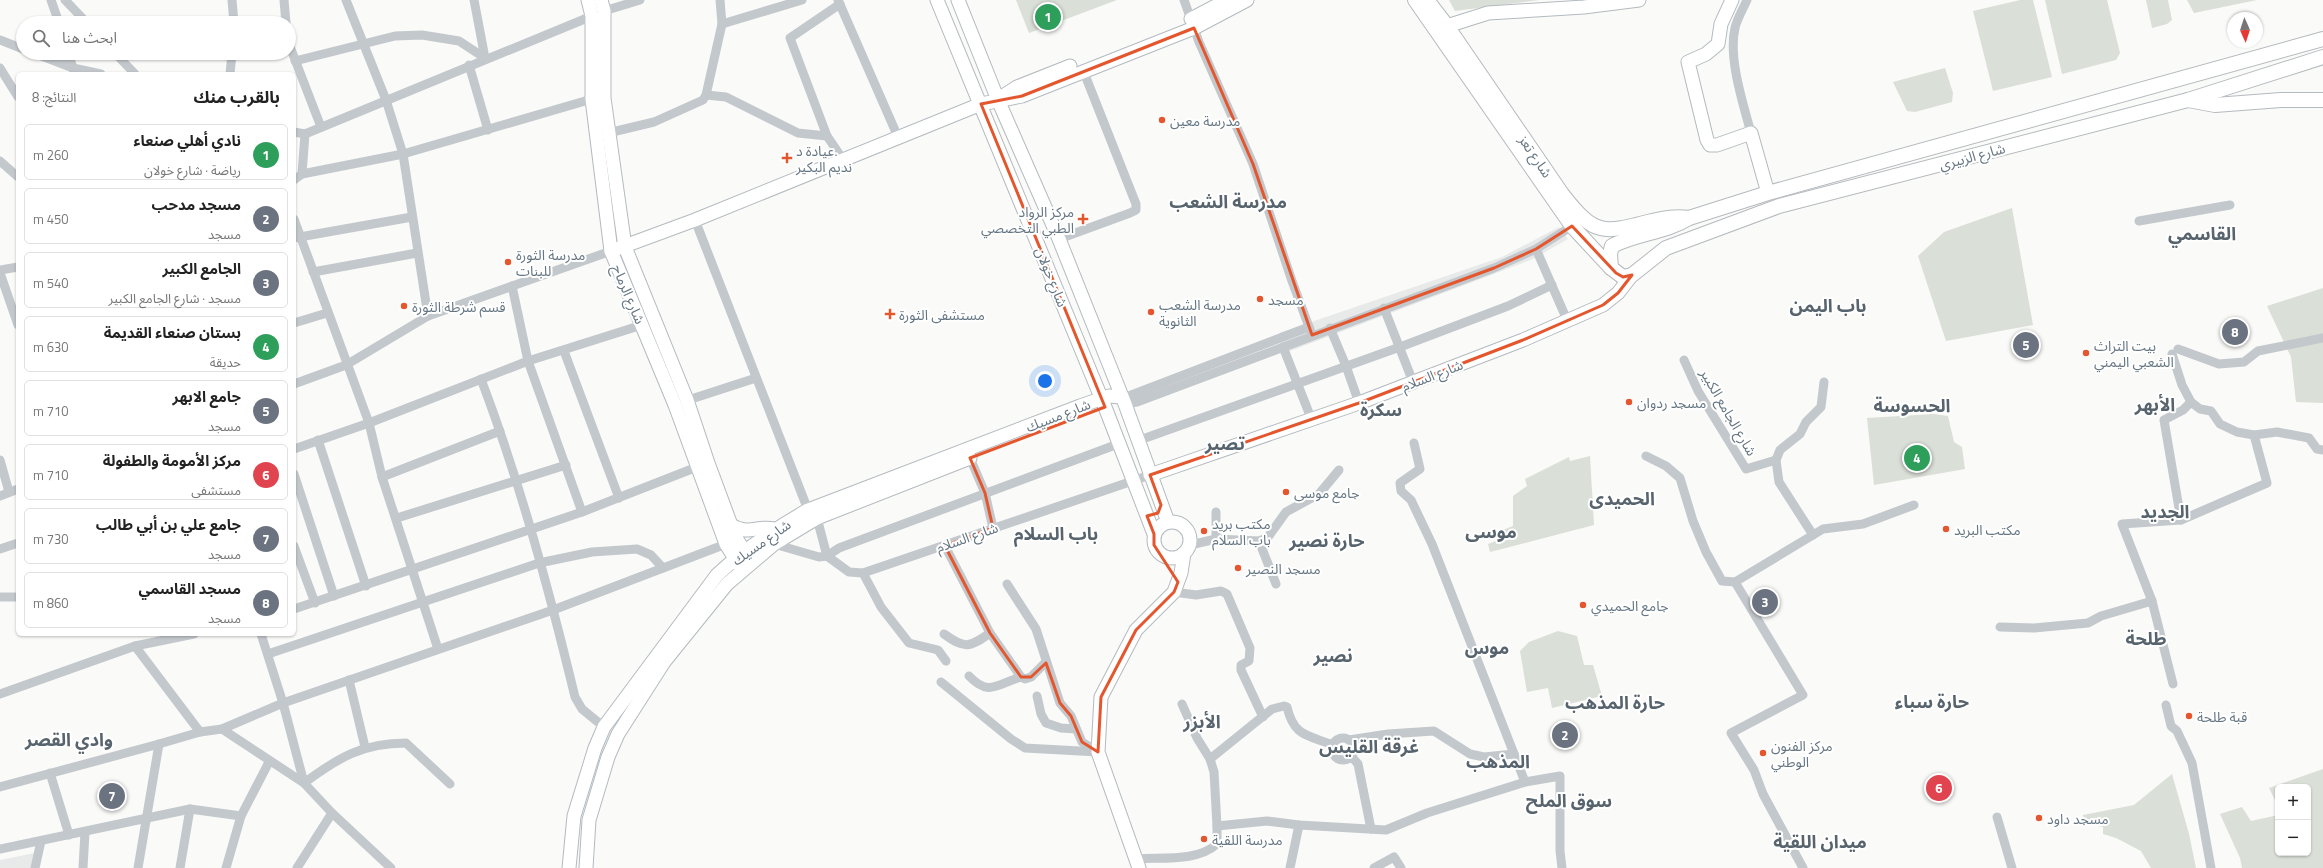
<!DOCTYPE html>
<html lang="ar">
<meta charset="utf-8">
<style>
body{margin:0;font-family:"Titillium Web","Noto Sans Arabic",sans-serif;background:#f2f2f2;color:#222;direction:rtl}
.controls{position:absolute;right:12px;bottom:12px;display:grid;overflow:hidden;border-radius:6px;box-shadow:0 1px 3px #0004}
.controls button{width:36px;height:36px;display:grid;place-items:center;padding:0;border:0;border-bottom:1px solid #e0e0e0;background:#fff;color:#222;font:20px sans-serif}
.compass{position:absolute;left:2227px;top:12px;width:36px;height:36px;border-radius:50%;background:#fff;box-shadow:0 1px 3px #0004;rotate:177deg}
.you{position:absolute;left:1045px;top:381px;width:14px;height:14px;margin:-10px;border:3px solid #fff;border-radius:50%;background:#1a73e8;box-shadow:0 0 0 6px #1a73e833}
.badge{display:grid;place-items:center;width:26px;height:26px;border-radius:50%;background:#e4572e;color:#fff;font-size:13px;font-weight:700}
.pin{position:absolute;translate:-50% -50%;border:2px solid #fff;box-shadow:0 1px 4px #0006}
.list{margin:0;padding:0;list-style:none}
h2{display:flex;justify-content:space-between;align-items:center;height:52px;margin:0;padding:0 16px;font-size:17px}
h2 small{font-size:13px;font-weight:400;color:#767676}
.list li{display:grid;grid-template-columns:26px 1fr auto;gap:12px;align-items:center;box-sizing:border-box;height:56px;margin:0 8px 8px;padding:0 8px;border:1px solid #e0e0e0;border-radius:6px}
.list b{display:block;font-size:15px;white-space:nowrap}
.list p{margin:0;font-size:13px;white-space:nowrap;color:#767676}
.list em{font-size:13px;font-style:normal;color:#767676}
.icon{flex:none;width:22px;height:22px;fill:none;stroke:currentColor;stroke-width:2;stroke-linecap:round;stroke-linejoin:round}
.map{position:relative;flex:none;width:2323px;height:868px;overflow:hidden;direction:ltr}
.search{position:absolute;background:#fff;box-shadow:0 1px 3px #0004;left:16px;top:16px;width:280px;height:44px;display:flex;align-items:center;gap:10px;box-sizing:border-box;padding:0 14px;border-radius:22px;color:#767676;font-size:15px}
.panel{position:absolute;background:#fff;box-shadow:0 1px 3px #0004;left:16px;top:72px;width:280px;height:564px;border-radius:6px;direction:rtl}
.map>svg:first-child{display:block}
.built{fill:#e8e9e9}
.green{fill:#dadfd7}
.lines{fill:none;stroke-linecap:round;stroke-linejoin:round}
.secondary-casing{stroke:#b3babf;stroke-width:15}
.primary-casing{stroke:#b5babe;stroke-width:16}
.street{stroke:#c3c8cc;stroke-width:9}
.secondary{stroke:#fff;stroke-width:13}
.primary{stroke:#fff;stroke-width:14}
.marked{fill:none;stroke:#e4572e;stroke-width:3;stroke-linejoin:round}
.poi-dot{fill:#e4572e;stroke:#fff;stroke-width:1.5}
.labels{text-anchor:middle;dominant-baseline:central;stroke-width:4;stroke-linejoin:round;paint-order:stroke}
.poi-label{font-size:14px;fill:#657683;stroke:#fff;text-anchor:start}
.street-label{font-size:14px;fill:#657683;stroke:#fff}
.district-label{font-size:18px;font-weight:bold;fill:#57646e;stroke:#fff}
</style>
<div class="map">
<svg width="2323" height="868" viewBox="0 0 2323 868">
<rect width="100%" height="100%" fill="#fafaf8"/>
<g class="built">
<path d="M1559 227 1568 239 1533 259 1285 353 1279 333 1502 257Z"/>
<path d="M35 853 31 868H0V860Z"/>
</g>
<g class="green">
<path d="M1016 0H1117L1029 33Z"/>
<path d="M1449 0H1539L1455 11Z"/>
<path d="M2020 0H2033L2052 77 1993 91 1973 11Z"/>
<path d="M2045 0H2107L2120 53 2116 60 2062 74Z"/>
<path d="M2146 0H2168L2172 20 2167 24 2152 28Z"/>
<path d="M2187 0H2257L2194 13Z"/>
<path d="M1945 68 1953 93 1952 102 1915 112 1907 111 1893 82Z"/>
<path d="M2012 208 2033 325 1946 341 1918 256 1944 232Z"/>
<path d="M2323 288V403L2296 402 2291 357 2267 306Z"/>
<path d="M1934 414 1948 416 1954 442 1962 447 1965 469 1874 485 1867 418Z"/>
<path d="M1590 456 1594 525 1490 552 1488 544 1501 539 1498 532 1513 526V496L1527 486 1525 479 1569 457 1570 461Z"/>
<path d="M1558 631 1577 636 1584 665H1593L1602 696 1552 708 1548 688 1527 692 1520 651 1529 642Z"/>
<path d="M2323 769V868H2242L2240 858 2220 814 2242 807 2251 821 2278 815V853H2308V787H2278V806L2269 788Z"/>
<path d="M2172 774 2189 834 2196 868H2151L2141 851 2116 838 2103 834V827L2085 823 2083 815 2134 805Z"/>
</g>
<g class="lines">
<g class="secondary-casing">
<g id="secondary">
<path d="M588 0 592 16V99L611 251 675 405 726 544 739 565"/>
<path d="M601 0 604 11V98L625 247 687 400 708 463 731 525 738 541 749 558"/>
<path d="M937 0 1105 407 1154 534"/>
<path d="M958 0 998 100 1059 239 1125 404 1168 522"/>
<path d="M1732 0 1721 24 1718 44 1706 54 1688 62 1707 140 1710 145H1717L1751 133 1768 193"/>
<path d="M1191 19 1227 0"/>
<path d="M1447 26 1488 13 1584 7 1639 0"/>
<path d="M1003 96 1017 87 1070 66"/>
<path d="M611 251 695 220 981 104 1022 96 1194 28 1247 0"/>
<path d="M1150 475 1359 403 1523 340 1603 305 1618 293 1632 275"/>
<circle cx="1172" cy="540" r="18"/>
<path d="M731 525C751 536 755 525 775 529"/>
<path d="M569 868 574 816 595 748 604 727 717 575C744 549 775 529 808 510L1080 406 1109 396 1121 397"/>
<path d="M586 868 589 820 608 757 618 734 664 662 727 584 774 544 817 518 970 458"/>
<path d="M1139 868 1098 752 1101 697 1136 630 1174 592 1181 573 1184 553"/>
</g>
</g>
<g class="primary-casing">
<g id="primary">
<path d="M1415 0 1572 226 1611 268 1623 277 1632 275 1666 248 1779 206 2188 100 2323 57"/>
<path d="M1427 0 1447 26 1562 194C1595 236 1602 234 1652 221 1665 218 1675 216 1689 218"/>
<path d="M2188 100 2215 105 2281 100H2323"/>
<path d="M1611 268 1610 254 1612 246C1637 233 1665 233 1689 218L1768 193 2323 39"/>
</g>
</g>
<g class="street">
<path d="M51 0 59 23"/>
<path d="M65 0 87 23"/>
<path d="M232 0 234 23"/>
<path d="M284 0 286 23"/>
<path d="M346 0 386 100 403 154 428 316"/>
<path d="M474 0 485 58"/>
<path d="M838 0 898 137"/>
<path d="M1184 0 1199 42 1253 164 1292 281 1312 335"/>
<path d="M1747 0C1743 9 1737 19 1735 28 1728 58 1743 103 1751 133"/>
<path d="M840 4 790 38 827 136 844 161"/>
<path d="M604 11 640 0"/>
<path d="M722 24 802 0"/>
<path d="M0 40 23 49"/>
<path d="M289 44 321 127"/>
<path d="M34 53 73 68 101 74"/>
<path d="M68 53 74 71"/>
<path d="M115 53 135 74"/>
<path d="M295 61 395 36 422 35 459 41 485 58"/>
<path d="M469 65 488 130"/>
<path d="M0 68 18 97"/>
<path d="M230 74 232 53"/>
<path d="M706 95 726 97 798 133 827 136"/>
<path d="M294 132 305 134 592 16"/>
<path d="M608 133 654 122 703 100 706 95 722 24 720 0"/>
<path d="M0 161 18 177"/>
<path d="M302 174 403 154 592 99"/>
<path d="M294 180 302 174 305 134"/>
<path d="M294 219 369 423 382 477 438 649"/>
<path d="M695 220 808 510"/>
<path d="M2139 221 2230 205"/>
<path d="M294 238 412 217"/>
<path d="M1059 239 1130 213 1136 210V204L1083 70"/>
<path d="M1536 249 1567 320"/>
<path d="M0 270 18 267"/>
<path d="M313 272 417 253"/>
<path d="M0 273 18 325"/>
<path d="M512 286 528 361 582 512"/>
<path d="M1384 308 1413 382"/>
<path d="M294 323 327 313"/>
<path d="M1330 328 1346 366 1359 403"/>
<path d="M1283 347 1311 418"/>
<path d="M2178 349 2219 364 2244 362 2258 351 2323 338"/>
<path d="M564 351 619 498"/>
<path d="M2172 354 2182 385 2191 402 2183 410 2164 420 2181 520 2122 524 2152 601 2173 684"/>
<path d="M1684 360 1698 391 1746 469 1776 460 1779 482 1813 535 1735 582 1803 695 1731 733 1754 770 1763 794 1803 868"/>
<path d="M481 379C520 482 549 590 575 697L582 709 604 727"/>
<path d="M294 384 346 365 428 316 611 251"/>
<path d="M1121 397H1126L1309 327"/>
<path d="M682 402 756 378"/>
<path d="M2191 402 2200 409 2211 411 2220 424 2237 432 2254 435"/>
<path d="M1125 404 1137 402 1494 268 1536 249 1572 226"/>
<path d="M318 440 366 586"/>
<path d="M1137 441 1400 347 1508 306 1552 285"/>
<path d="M1414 443 1420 469 1400 483 1401 491 1411 500 1432 544 1525 782"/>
<path d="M294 449 369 423 528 361 642 325"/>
<path d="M1646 456 1666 466 1680 478 1693 521 1706 552 1722 581 1735 582"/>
<path d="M970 458 985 493 993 528"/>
<path d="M0 460 9 492"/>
<path d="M1776 460 1780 450 1800 434 1806 422 1821 407 1824 382"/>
<path d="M294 474 334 596"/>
<path d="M382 477 500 431"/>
<path d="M0 496 18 489"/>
<path d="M397 518 566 465"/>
<path d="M817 518 827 556"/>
<path d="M2181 520 2267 483 2254 435 2277 432 2309 438 2317 449 2323 450"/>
<path d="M1813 535 1823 529 1863 524 1914 505"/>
<path d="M1216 539V512"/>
<path d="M1259 541 1276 584"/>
<path d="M774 544 819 557 827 556 839 548 1118 444"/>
<path d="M1190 545 1216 539 1259 541 1268 537 1286 512 1319 494 1339 470"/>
<path d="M294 546 315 603"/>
<path d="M945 546 990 633 1021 677 1025 679 1031 677 1046 662"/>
<path d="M0 549 18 543"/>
<path d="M827 556 849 572 863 573 1150 475"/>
<path d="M863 573 881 607 909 643 938 650 946 661"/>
<path d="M1174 592 1196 595 1221 591 1227 594 1250 648 1249 661 1241 665V670L1263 717"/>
<path d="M0 597H18"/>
<path d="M294 609 582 512 697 467"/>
<path d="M2000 627 2034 628 2088 623 2101 616 2152 601"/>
<path d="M261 634 283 703 304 783 332 813 391 868"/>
<path d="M944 634C965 649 969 648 990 633"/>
<path d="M135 646 200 732"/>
<path d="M268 654 539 563 592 552 637 549 651 555 663 568"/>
<path d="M969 676C989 697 997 684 1021 677"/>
<path d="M349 680 365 747"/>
<path d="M941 682 1011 739 1025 748 1098 752 1082 742 1071 716 1060 703 1036 629 1007 584"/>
<path d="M0 694 135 646 194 634"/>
<path d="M1037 696 1041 714 1046 723 1061 728 1076 729"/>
<path d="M1182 704 1197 738 1210 759 1214 772 1217 826"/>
<path d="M2166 705 2171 726 2177 731 2192 763 2211 868"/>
<path d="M222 729 304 783C338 758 362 743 406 743L450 784"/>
<circle cx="1343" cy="749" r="11"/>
<path d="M1349 740 1388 734 1434 731 1470 754 1484 757 1514 754"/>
<path d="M1351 756 1358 764 1371 829"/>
<path d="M1210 759 1272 709 1284 706 1287 707C1294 737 1308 735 1333 745"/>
<path d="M50 773 69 835"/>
<path d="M0 787 159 744 200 732 222 729 283 703 553 610 726 544"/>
<path d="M1997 817 2012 868"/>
<path d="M0 849 190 809 241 816"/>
<path d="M1137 859C1162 857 1197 862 1217 844V826L1267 821 1299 825 1386 830 1427 813 1525 782 1560 776V851L1562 868"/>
<path d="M35 868 41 841"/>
<path d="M83 868 85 832"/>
<path d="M138 868 159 744"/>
<path d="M180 868 190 809"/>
<path d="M226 868 241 816 269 762"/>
<path d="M297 868 332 813"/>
<path d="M1290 868 1299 825"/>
<path d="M1374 868 1394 857 1401 868"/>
</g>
<use href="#secondary" class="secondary"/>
<use href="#primary" class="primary"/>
</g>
<path class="marked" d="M1194 28 1253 164 1312 335 1494 268 1536 249 1572 226 1616 273 1623 277 1632 275 1618 293 1603 305 1523 340 1359 403 1150 475 1161 505 1158 513 1147 516 1154 534V545L1178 582 1174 592 1136 630 1101 697 1098 752 1082 742 1071 716 1060 703 1046 663 1031 677H1021L990 633 945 546 993 528 985 493 970 458 1105 407 981 104 1022 96Z"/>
<g class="poi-dot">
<circle cx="1162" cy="120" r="4"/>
<path d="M785 152h4v4h4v4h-4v4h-4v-4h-4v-4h4z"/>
<path d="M1081 213h4v4h4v4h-4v4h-4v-4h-4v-4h4z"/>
<circle cx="508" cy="262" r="4"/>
<circle cx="1260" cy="299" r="4"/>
<circle cx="404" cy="306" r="4"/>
<circle cx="1151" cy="312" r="4"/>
<path d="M888 308h4v4h4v4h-4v4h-4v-4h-4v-4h4z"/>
<circle cx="2086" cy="353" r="4"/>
<circle cx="1629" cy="402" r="4"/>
<circle cx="1286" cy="492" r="4"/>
<circle cx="1946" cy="529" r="4"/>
<circle cx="1204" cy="531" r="4"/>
<circle cx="1238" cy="568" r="4"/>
<circle cx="1583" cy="605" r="4"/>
<circle cx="2189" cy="716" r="4"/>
<circle cx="1763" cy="753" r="4"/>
<circle cx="2039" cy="818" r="4"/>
<circle cx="1204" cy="839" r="4"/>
</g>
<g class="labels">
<g class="poi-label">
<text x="1170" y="120">مدرسة معين</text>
<text x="796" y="150">عيادة د.<tspan x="796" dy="16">نديم البكير</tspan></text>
<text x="1074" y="211" text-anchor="end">مركز الرواد<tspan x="1074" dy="16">الطبي التخصصي</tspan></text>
<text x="516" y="254">مدرسة الثورة<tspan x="516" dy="16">للبنات</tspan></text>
<text x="1268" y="299">مسجد</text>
<text x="1159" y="304">مدرسة الشعب<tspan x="1159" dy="16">الثانوية</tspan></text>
<text x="412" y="306">قسم شرطة الثورة</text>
<text x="899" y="314">مستشفى الثورة</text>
<text x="2094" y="345">بيت التراث<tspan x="2094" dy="16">الشعبي اليمني</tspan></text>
<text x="1637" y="402">مسجد ردوان</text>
<text x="1294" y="492">جامع موسى</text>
<text x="1212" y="523">مكتب بريد<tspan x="1212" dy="16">باب السلام</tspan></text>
<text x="1954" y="529">مكتب البريد</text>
<text x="1246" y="568">مسجد النصير</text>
<text x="1591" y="605">جامع الحميدي</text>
<text x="2197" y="716">قبة طلحة</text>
<text x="1771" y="745">مركز الفنون<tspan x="1771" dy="16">الوطني</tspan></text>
<text x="2047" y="818">مسجد داود</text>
<text x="1212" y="839">مدرسة اللقية</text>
</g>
<g class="street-label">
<text transform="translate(1536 156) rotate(56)">شارع تعز</text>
<text transform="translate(1972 156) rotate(-15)">شارع الزبيري</text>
<text transform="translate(1052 277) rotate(68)">شارع خولان</text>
<text transform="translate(629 294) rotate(67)">شارع الرماح</text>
<text transform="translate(1432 375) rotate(-21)">شارع السلام</text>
<text transform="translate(1729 412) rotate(60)">شارع الجامع الكبير</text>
<text transform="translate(1058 415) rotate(-21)">شارع مسيك</text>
<text transform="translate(967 537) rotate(-19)">شارع السلام</text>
<text transform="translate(761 542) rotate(-35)">شارع مسيك</text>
</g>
<g class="district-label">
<text x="1228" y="201">مدرسة الشعب</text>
<text x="2202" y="233">القاسمي</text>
<text x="1828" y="305">باب اليمن</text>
<text x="2155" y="404">الأبهر</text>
<text x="1912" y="405">الحسوسة</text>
<text x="1381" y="409">سكرة</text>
<text x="1225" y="443">تصير</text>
<text x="1622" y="498">الحميدى</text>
<text x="2165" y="511">الجديد</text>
<text x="1491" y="531">موسى</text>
<text x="1056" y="533">باب السلام</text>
<text x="1327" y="540">حارة نصير</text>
<text x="2146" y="638">طلحة</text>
<text x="1487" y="647">موس</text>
<text x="1333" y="655">نصير</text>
<text x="1932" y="701">حارة سباء</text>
<text x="1615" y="702">حارة المذهب</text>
<text x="1202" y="721">الأبزر</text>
<text x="69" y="739">وادي القصر</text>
<text x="1369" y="746">غرقة القليس</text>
<text x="1498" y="761">المذهب</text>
<text x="1569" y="800">سوق الملح</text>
<text x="1820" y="841">ميدان اللقية</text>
</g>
</g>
</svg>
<div class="controls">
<button>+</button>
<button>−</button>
</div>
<svg class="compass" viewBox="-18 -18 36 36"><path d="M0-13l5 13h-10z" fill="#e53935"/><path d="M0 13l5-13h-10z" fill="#767676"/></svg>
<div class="you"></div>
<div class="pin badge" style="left:1048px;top:17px;background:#2e9e5b">1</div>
<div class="pin badge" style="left:1565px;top:735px;background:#6b7280">2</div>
<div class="pin badge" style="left:1765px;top:602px;background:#6b7280">3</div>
<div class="pin badge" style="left:1917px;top:458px;background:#2e9e5b">4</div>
<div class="pin badge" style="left:2026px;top:345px;background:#6b7280">5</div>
<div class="pin badge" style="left:1939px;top:788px;background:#e0444e">6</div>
<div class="pin badge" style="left:112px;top:796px;background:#6b7280">7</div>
<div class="pin badge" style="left:2235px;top:332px;background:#6b7280">8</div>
<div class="search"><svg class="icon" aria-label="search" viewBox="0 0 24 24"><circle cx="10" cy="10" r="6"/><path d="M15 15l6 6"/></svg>ابحث هنا</div>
<section class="panel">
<h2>بالقرب منك<small>النتائج: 8</small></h2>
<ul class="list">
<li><span class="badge" style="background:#2e9e5b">1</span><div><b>نادي أهلي صنعاء</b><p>رياضة · شارع خولان</p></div><em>260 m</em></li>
<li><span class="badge" style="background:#6b7280">2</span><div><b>مسجد مدحب</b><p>مسجد</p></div><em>450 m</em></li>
<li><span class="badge" style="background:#6b7280">3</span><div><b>الجامع الكبير</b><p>مسجد · شارع الجامع الكبير</p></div><em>540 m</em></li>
<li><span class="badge" style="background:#2e9e5b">4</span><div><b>بستان صنعاء القديمة</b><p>حديقة</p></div><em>630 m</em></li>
<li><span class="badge" style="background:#6b7280">5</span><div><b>جامع الابهر</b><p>مسجد</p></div><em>710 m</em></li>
<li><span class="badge" style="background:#e0444e">6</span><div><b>مركز الأمومة والطفولة</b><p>مستشفى</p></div><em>710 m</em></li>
<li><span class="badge" style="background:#6b7280">7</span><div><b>جامع علي بن أبي طالب</b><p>مسجد</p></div><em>730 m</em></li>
<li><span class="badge" style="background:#6b7280">8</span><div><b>مسجد القاسمي</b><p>مسجد</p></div><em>860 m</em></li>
</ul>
</section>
</div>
